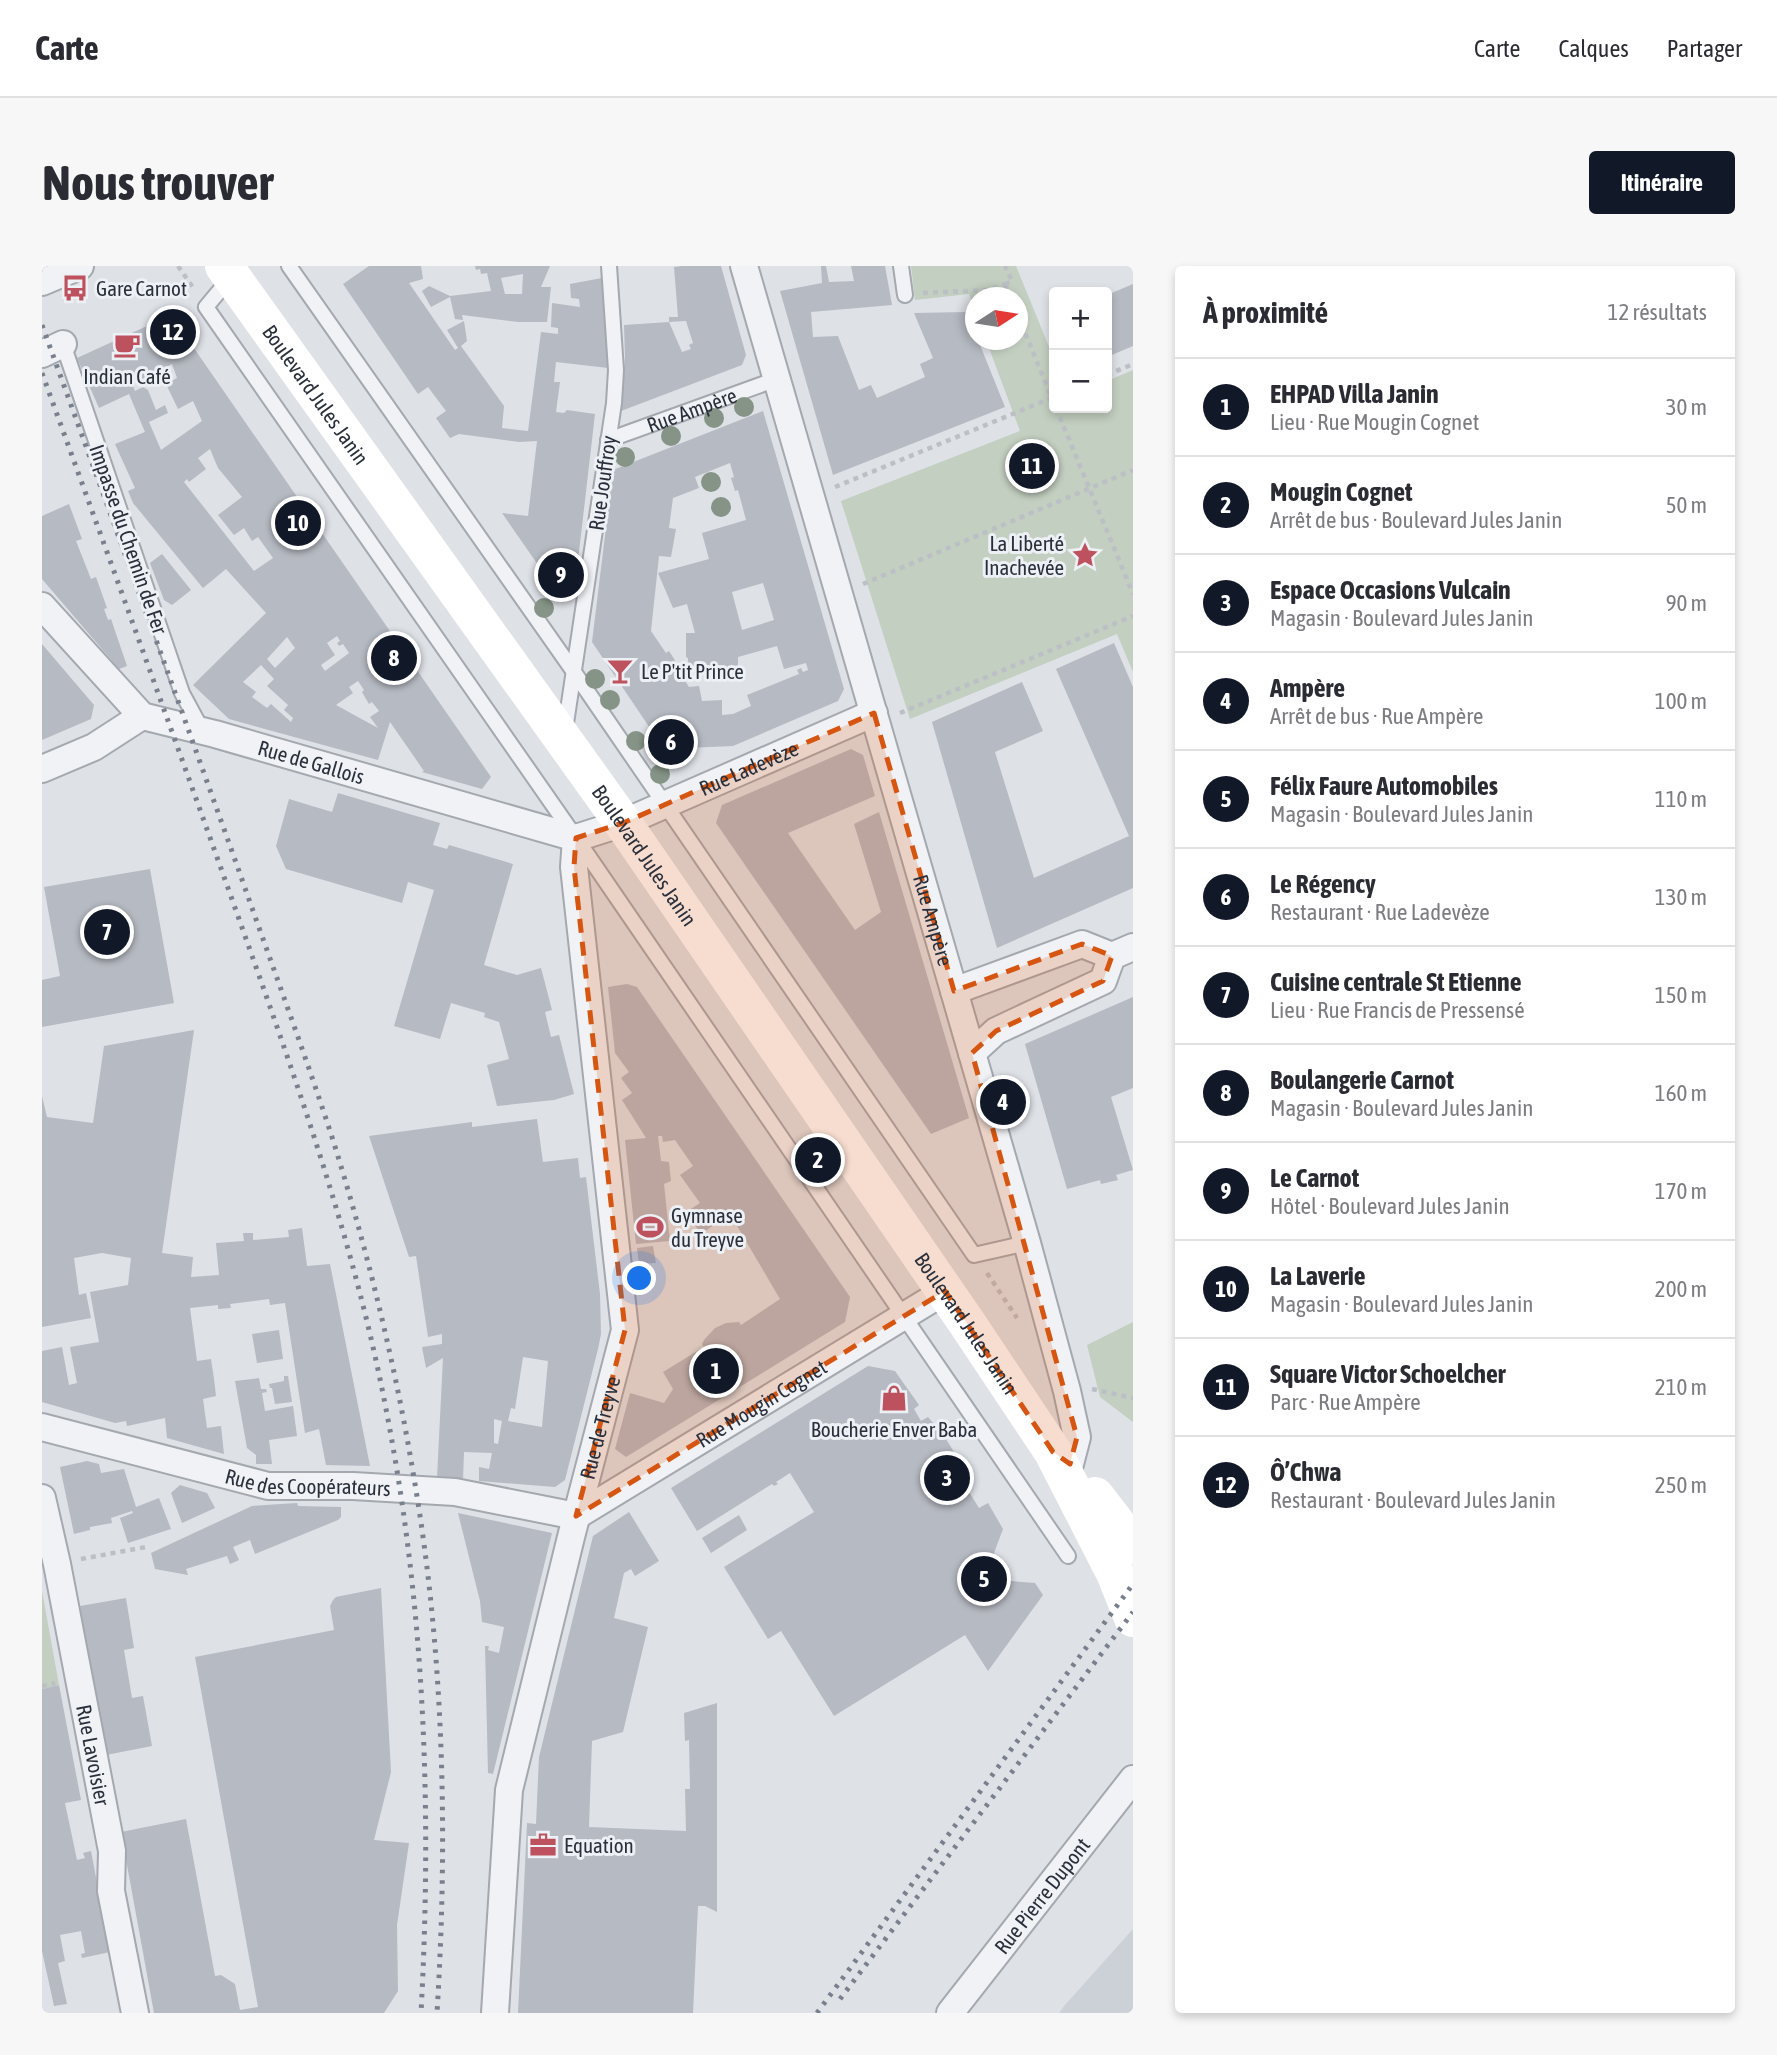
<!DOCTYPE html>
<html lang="fr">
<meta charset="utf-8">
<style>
body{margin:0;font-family:"Asap Condensed",sans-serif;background:#f7f7f7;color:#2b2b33}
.controls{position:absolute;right:21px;top:21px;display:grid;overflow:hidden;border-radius:7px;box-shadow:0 4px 10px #0003}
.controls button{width:63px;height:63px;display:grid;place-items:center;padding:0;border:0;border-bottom:2px solid #e1e1e2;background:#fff;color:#2b2b33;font:35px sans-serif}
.compass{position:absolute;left:923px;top:21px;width:63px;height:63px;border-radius:50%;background:#fff;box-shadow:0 4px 10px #0003;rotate:78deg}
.you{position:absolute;left:598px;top:1013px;width:24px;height:24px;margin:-18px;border:5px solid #fff;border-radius:50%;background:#1a73e8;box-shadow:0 0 0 10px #1a73e833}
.badge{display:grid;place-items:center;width:46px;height:46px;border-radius:50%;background:#111827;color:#fff;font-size:23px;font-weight:700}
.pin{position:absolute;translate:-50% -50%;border:4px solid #fff;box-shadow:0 2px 7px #0006}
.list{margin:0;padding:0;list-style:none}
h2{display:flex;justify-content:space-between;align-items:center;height:91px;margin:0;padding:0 28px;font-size:30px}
h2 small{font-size:23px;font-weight:400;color:#7c7c81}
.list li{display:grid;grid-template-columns:46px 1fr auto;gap:21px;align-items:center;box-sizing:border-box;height:98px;padding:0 28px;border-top:2px solid #e1e1e2}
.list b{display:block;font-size:26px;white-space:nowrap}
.list p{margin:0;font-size:23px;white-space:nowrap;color:#7c7c81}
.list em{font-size:23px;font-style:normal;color:#7c7c81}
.map{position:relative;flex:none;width:1091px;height:1747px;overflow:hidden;border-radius:7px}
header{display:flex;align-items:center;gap:42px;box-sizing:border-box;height:98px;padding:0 35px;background:#fff;border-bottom:2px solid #e1e1e2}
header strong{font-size:33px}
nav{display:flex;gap:38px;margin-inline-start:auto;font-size:24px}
.intro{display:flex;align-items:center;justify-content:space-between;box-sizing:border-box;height:168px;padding:0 42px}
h1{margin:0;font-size:49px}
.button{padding:18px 32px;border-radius:7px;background:#111827;color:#fff;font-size:24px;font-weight:700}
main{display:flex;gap:42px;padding:0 42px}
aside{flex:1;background:#fff;border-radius:7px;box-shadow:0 4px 10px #0003}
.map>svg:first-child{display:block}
.built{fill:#ccd0d7}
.green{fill:#c3cfc0}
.building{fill:#b6bac2;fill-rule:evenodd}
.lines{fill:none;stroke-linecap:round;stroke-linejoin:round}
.service-casing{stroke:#a4a8af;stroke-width:18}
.minor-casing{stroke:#a4a8af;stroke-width:30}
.path{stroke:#bcbfc5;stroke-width:4.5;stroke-dasharray:5 5;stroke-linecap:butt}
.service{stroke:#f0f2f5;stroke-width:14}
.minor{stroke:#f0f2f5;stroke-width:26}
.secondary{stroke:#fff;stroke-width:38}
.rail{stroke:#79808d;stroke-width:5;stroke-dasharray:3.5 7;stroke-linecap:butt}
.tree{fill:#859486}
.marked{fill:#d55511;fill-opacity:0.2;stroke:#d55511;stroke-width:5;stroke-dasharray:14 9;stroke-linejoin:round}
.labels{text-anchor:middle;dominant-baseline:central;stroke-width:6;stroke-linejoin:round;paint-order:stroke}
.poi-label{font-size:21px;fill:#292f3b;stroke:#edf0f4;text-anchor:start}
.street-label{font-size:21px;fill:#292f3b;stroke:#edf0f4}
</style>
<header>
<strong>Carte</strong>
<nav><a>Carte</a><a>Calques</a><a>Partager</a></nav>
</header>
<div class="intro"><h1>Nous trouver</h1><a class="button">Itinéraire</a></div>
<main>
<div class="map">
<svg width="1091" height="1747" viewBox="0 0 1091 1747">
<rect width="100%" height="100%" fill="#dee1e6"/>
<path class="built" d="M1091 1663V1747H1017L1023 1739Z"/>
<g class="green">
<path d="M869 0H974L1012 93V142H1065V115L1091 104V406L1075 368 868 453 799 235 978 165 944 74H976V32H934L933 45 927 28 873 34Z"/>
<path d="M1091 1056V1156L1058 1131 1045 1079Z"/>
<path d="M0 1325 17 1419 0 1423Z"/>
</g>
<g class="building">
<path d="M327 0H379L381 13 367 17 413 84 416 82 405 64 422 55 425 75 419 80 462 140 460 162 486 165 499 66 516 68V62L509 61 510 37 538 41 537 33 529 32 528 18 560 12 566 102 514 96 512 116H518L514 146 522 147 525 144 553 148 532 329 519 332 460 247 486 250 495 175 477 176 417 168 408 172 394 152 404 145 386 121 376 128 301 18Z"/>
<path d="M433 0H508L499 21H509L505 56H476L420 49 421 54 413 53 408 31 389 41 380 25 387 20 408 30 449 25 445 7 439 8 438 3 434 4ZM481 8 480 28H463L459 12Z"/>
<path d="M640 0H679L704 89 700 99 579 145 583 92 582 59 627 56 640 86 649 83 647 79 651 77 644 55 627 56V51H636L632 1Z"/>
<path d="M779 0H784L787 16 812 15 809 0H843L850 39 769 46 771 71 796 70 817 124 829 119 835 132 883 111 878 98 891 92 872 47 925 46 934 66V74H936L963 141 791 209 738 25 780 17Z"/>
<path d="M1091 18V80L1065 91V29Z"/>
<path d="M129 49 449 511 440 523 380 506 382 505 348 456 336 494 187 453 151 419 224 347 184 303 161 322 91 237 86 225 93 222 73 178 103 166 87 128 57 142 35 92ZM130 98 135 112 124 118 136 143 151 135 160 155 119 184 107 156 126 147 123 139 114 144 106 124 101 121 93 125 90 118ZM168 183 176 202 200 231 176 249 192 269 202 262 210 275 216 271 231 292 212 305 142 216 145 213 147 216 164 203 156 192ZM295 370 298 375 295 377 297 380 301 378 307 387 283 405 279 399 293 389 285 377ZM245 371 253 382 233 402 225 393ZM219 399 232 413 225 420 246 439 242 444 251 452 249 456 229 438 225 442 210 431 214 426 201 416ZM316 415 322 424 320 426 327 438 330 436 337 445 328 451 336 462 294 439 311 427 307 421Z"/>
<path d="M721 145 802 423 796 435 691 480 622 483 550 376 571 204ZM688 197 692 211 689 212 693 225 696 224 704 254 660 267 667 293 616 307 631 342 645 338 653 367H644V391L646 392V400L684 405V414H696V391L735 380 742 403 764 397 766 404 761 406 759 402 755 404 757 408 705 429 709 440 691 448 680 449V434L660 435 657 420 647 421 632 398 634 396 627 385 624 387 609 365 617 290 629 291 634 263 627 262 631 232 657 222 653 211ZM721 317 732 354 700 364 690 326Z"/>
<path d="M27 238 40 273 34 275 49 313 54 311 65 342 62 343 66 354 69 353 85 400 77 403 0 313V250Z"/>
<path d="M120 288 149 324 130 339 122 334 108 297Z"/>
<path d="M1072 377 1091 421V622L955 682 890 456 980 416 1001 465 953 486 992 612 1087 570 1014 403Z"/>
<path d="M0 378 52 439 49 453 0 474Z"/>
<path d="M809 483 821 489 833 530 746 567 813 664 839 646 812 558 837 546 927 852 889 868 674 557 680 539Z"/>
<path d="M296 527 398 557 391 579 405 583 407 579 471 598 442 699 475 709 499 702 510 744 503 746 509 771 517 769 532 828 512 834 455 840 445 799 467 793 457 756 442 751 443 747 409 737 398 773 352 760 392 624 366 616 360 637 244 603 234 580 247 533 290 546Z"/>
<path d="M108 603 132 737 0 761V714L18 710 2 621Z"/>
<path d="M585 718 595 721 808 1031 803 1056 584 1191 573 1183 588 1127 622 1137 631 1123 621 1106 662 1081 660 1078 662 1074 673 1062 684 1057 697 1056 699 1059 738 1033 688 948 659 968 644 946 658 937 638 909 651 900 633 874 621 876 620 870H616L619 895 627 896 629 915 622 918 628 975 594 978 583 874 604 872 580 834 590 827 579 812 587 806 573 787 566 721Z"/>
<path d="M1091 731V822L1069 831 1091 904 1074 909 1076 914 1059 918 1058 914 1025 923 983 778Z"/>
<path d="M152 764 120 987 151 991 149 1011 177 1009 174 977 202 975 201 967H211V974L247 971 246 964 260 962 265 1000 288 998 328 1200 284 1199 277 1163 263 1167 243 1037 228 1039 227 1033 188 1038 189 1042 176 1043V1039L148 1042 155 1095 169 1093 172 1113 174 1130 161 1133 165 1162 179 1160 182 1188 125 1172 123 1152 85 1160 84 1155 73 1157 0 1136V1085L20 1081 27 1119 35 1117 28 1081 57 1076 48 1026 86 1019 89 992 60 987 32 992 37 1029 44 1027 49 1052 0 1061V830L5 851 51 857 62 780Z"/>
<path d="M495 853 501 896 536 892 538 912 544 911 558 1028 559 1068 556 1083 523 1214 513 1221 437 1215V1201L447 1203 450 1187 422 1186 421 1214 395 1212 401 1092 384 1102 380 1081 400 1078V1068L386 1071 374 990 367 991 327 870 430 856V861ZM481 1091 506 1095 500 1161 466 1155 469 1142 473 1143ZM452 1153 460 1155 456 1178 452 1177Z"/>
<path d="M611 980 614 997 597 998 595 982Z"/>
<path d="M237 1064 241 1093 215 1097 210 1068Z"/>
<path d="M826 1100 853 1105 877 1139 872 1143 879 1155 886 1151 902 1170 931 1216 924 1221 937 1242 946 1237 961 1263 952 1287 969 1315 993 1317 1001 1329 946 1405 923 1369 792 1450 739 1365 726 1373 682 1301 772 1246 748 1207 734 1216 736 1218 732 1220 730 1218 655 1265 629 1222Z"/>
<path d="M242 1110H246L250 1136 233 1138 230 1122H228L227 1118 242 1115Z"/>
<path d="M217 1112 219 1123H224L225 1126 220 1127 223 1145 251 1140 255 1170 227 1174 230 1198H214V1189L205 1182 193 1115Z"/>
<path d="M45 1195 57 1198 59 1207 82 1203 94 1241 117 1232 129 1263 86 1277 78 1252 91 1247 90 1245 69 1252 70 1257 48 1261V1264L32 1268 18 1201Z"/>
<path d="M138 1219 165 1227 173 1242 140 1257 129 1227Z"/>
<path d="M255 1237 256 1240 299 1241V1251L296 1254 213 1288 208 1274 191 1281 197 1294 188 1298 185 1290 144 1303 146 1309 113 1303 109 1287 210 1240Z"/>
<path d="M587 1246 617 1295 593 1310 589 1303 582 1307 572 1352 606 1361 581 1466 550 1475 547 1561 644 1565 643 1523H648L647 1474 643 1475 642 1447 675 1437V1646L663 1640H656L651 1747H476L485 1557 494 1558 497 1491 551 1270Z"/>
<path d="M416 1247 510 1267 451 1508 446 1507 443 1380H447L446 1384 457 1387 462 1361 440 1356 438 1335Z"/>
<path d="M697 1249 705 1264 669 1287 660 1272Z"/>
<path d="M339 1322 349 1506 332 1574 367 1577 355 1659 356 1725 342 1747H112L79 1566 144 1553 173 1710 179 1709 193 1718 198 1744 216 1741 153 1391 292 1364 288 1340 291 1334 294 1331Z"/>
<path d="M84 1332 92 1382 82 1384 90 1432 101 1430 110 1480 64 1489 38 1340Z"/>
<path d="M17 1419 39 1534 23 1537 35 1594 43 1592 41 1587 49 1585 68 1686 40 1692 39 1688 43 1687 39 1665 18 1669 23 1695 16 1697 25 1738 12 1740 0 1685V1423Z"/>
</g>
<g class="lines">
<g class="service-casing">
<g id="service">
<path d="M247 0 532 406 932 989 985 977"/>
<path d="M859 0 863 29"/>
<path d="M189 11 164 41 534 572 1026 1290"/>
<path d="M21 78 140 427 160 464"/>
<path id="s1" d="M566 174 735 113"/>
<path d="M523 464 572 137 574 104 567 0"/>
</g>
</g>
<g class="minor-casing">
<g id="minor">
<path id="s2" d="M702 0 985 977 1025 1125 1035 1171 1028 1198"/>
<path d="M0 16 38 0"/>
<path d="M0 88 21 78"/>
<path id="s3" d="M0 340 100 450 173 468 534 572 581 557 832 447"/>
<path d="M0 503 52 481 100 450"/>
<path d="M912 725 1040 678 1070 690 1091 681"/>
<path d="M930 787 954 765 1061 715 1070 690"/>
<path id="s4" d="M0 1161 226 1220H311L413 1226 534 1250"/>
<path id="s5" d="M0 1232 15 1298 70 1585 69 1625 93 1747"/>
<path id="s6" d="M534 1250 903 1025"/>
<path id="s7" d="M453 1747 467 1524 530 1267 583 1064 532 601 534 572"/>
<path id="s8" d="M908 1747 1091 1513"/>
</g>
</g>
<g class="path">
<path d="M136 0 152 23"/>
<path d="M963 18 970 15 963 0"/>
<path d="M963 18 969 32"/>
<path d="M881 27 946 24 963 18"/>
<path d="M976 49 1012 138"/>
<path d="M1065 109 1091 98"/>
<path d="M1014 142 1091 328"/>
<path d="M793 221 1012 131"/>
<path d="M821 318 1091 204"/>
<path d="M858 447 1091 350"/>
<path d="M945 1007 975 1052"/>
<path d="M1050 1123 1091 1132"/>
<path d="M39 1293 104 1281"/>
<path d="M0 1420 13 1417"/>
</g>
<use href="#service" class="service"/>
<use href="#minor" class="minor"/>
<g class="secondary">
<path id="s9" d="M182 0 581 557 925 1057 1011 1186 1073 1307 1091 1352"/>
<path d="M1053 1230 1091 1279"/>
</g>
<g class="rail">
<path d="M0 59C66 241 132 423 197 605 228 694 261 782 290 871 325 983 353 1097 372 1212 402 1389 406 1569 395 1747"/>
<path d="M0 107C66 289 132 470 197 653 254 814 312 975 344 1143 383 1343 390 1545 379 1747"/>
<path d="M798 1733 1091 1346"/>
<path d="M775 1747 1091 1318"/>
</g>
</g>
<g class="tree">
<circle cx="702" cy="141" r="10"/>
<circle cx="672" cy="152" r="10"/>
<circle cx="629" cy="170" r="10"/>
<circle cx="583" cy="191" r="10"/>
<circle cx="669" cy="216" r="10"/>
<circle cx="679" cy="241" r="10"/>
<circle cx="502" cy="342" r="10"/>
<circle cx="553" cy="413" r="10"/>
<circle cx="568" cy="434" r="10"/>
<circle cx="594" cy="475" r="10"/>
<circle cx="618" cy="508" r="10"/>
</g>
<path class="marked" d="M832 447 912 725 1040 678 1070 690 1061 715 954 765 930 787 1035 1171 1028 1198 1011 1186 903 1025 534 1250 583 1064 532 601 534 572 581 557Z"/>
<defs>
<g id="bus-bare" transform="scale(2.1)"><path d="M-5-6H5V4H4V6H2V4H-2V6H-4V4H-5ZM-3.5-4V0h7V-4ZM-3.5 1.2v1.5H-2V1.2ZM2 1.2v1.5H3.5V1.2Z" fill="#bd515d" stroke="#edf0f4" stroke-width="2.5" paint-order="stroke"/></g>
<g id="cafe-bare" transform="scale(2.1)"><path d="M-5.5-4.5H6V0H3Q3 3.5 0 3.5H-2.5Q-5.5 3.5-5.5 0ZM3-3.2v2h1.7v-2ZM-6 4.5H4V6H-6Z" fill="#bd515d" stroke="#edf0f4" stroke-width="2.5" paint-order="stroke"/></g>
<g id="sight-bare" transform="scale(2.1)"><path d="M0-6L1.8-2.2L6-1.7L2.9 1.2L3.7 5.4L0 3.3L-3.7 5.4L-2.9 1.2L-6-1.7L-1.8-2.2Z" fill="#bd515d" stroke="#edf0f4" stroke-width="2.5" paint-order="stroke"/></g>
<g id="bar-bare" transform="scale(2.1)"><path d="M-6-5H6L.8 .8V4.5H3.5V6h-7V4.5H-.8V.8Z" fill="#bd515d" stroke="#edf0f4" stroke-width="2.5" paint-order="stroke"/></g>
<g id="stadium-bare" transform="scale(2.1)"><path d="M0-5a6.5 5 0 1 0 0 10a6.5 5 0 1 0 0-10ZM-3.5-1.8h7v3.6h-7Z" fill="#bd515d" stroke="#edf0f4" stroke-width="2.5" paint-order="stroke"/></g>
<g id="shop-bare" transform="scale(2.1)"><path d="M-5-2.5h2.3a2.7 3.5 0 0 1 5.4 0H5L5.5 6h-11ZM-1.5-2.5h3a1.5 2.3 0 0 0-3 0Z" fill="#bd515d" stroke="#edf0f4" stroke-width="2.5" paint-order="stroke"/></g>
<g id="office-bare" transform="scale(2.1)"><path d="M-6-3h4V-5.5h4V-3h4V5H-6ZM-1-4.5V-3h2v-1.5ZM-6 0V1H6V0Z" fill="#bd515d" stroke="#edf0f4" stroke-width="2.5" paint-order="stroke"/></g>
</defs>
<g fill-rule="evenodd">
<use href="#bus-bare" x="33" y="22"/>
<use href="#cafe-bare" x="85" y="79"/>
<use href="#sight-bare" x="1043" y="289"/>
<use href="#bar-bare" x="578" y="405"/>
<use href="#stadium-bare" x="608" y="961"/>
<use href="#shop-bare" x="852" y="1132"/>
<use href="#office-bare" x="501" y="1579"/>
</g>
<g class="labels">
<g class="poi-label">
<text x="54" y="22">Gare Carnot</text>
<text x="85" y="110" text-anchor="middle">Indian Café</text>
<text x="1022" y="277" text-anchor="end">La Liberté<tspan x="1022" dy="24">Inachevée</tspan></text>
<text x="599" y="405">Le P'tit Prince</text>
<text x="629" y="949">Gymnase<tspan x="629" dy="24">du Treyve</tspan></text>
<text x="852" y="1163" text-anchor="middle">Boucherie Enver Baba</text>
<text x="522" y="1579">Equation</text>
</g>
<g class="street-label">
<text stroke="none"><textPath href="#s9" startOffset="158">Boulevard Jules Janin</textPath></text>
<text stroke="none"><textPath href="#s1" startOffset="89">Rue Ampère</textPath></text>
<text transform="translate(560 217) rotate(-82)">Rue Jouffroy</text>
<text transform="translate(87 273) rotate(71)">Impasse du Chemin de Fer</text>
<text stroke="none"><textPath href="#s3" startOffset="324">Rue de Gallois</textPath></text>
<text stroke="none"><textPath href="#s3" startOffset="786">Rue Ladevèze</textPath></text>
<text stroke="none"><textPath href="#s9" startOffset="724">Boulevard Jules Janin</textPath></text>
<text stroke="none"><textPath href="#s2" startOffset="681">Rue Ampère</textPath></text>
<text stroke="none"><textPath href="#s9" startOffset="1292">Boulevard Jules Janin</textPath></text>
<text stroke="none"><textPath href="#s6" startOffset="217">Rue Mougin Cognet</textPath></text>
<text stroke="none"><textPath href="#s7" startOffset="597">Rue de Treyve</textPath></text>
<text stroke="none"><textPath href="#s4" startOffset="273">Rue des Coopérateurs</textPath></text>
<text stroke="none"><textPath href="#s5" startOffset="262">Rue Lavoisier</textPath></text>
<text stroke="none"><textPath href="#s8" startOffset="149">Rue Pierre Dupont</textPath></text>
</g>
</g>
</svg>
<div class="controls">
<button>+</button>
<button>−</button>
</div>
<svg class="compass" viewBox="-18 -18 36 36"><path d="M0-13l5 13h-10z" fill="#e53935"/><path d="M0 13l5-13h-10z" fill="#7c7c81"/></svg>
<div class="you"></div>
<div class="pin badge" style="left:674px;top:1105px">1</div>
<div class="pin badge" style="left:776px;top:894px">2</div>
<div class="pin badge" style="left:905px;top:1212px">3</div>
<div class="pin badge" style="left:961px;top:836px">4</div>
<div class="pin badge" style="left:942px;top:1313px">5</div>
<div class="pin badge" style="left:629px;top:476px">6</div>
<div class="pin badge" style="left:65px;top:666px">7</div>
<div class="pin badge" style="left:352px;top:392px">8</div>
<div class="pin badge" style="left:519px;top:309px">9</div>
<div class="pin badge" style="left:256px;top:257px">10</div>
<div class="pin badge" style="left:990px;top:200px">11</div>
<div class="pin badge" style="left:131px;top:66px">12</div>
</div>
<aside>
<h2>À proximité<small>12 résultats</small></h2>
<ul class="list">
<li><span class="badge">1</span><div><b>EHPAD Villa Janin</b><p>Lieu · Rue Mougin Cognet</p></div><em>30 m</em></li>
<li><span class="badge">2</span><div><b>Mougin Cognet</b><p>Arrêt de bus · Boulevard Jules Janin</p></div><em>50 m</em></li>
<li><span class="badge">3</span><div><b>Espace Occasions Vulcain</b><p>Magasin · Boulevard Jules Janin</p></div><em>90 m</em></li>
<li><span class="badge">4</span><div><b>Ampère</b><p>Arrêt de bus · Rue Ampère</p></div><em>100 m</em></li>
<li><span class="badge">5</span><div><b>Félix Faure Automobiles</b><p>Magasin · Boulevard Jules Janin</p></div><em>110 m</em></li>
<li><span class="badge">6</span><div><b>Le Régency</b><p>Restaurant · Rue Ladevèze</p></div><em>130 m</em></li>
<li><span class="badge">7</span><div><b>Cuisine centrale St Etienne</b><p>Lieu · Rue Francis de Pressensé</p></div><em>150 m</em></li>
<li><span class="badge">8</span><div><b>Boulangerie Carnot</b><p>Magasin · Boulevard Jules Janin</p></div><em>160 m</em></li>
<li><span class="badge">9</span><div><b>Le Carnot</b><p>Hôtel · Boulevard Jules Janin</p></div><em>170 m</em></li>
<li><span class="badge">10</span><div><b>La Laverie</b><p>Magasin · Boulevard Jules Janin</p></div><em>200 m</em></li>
<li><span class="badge">11</span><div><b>Square Victor Schoelcher</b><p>Parc · Rue Ampère</p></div><em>210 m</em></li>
<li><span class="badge">12</span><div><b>Ô’Chwa</b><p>Restaurant · Boulevard Jules Janin</p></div><em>250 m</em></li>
</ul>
</aside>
</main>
